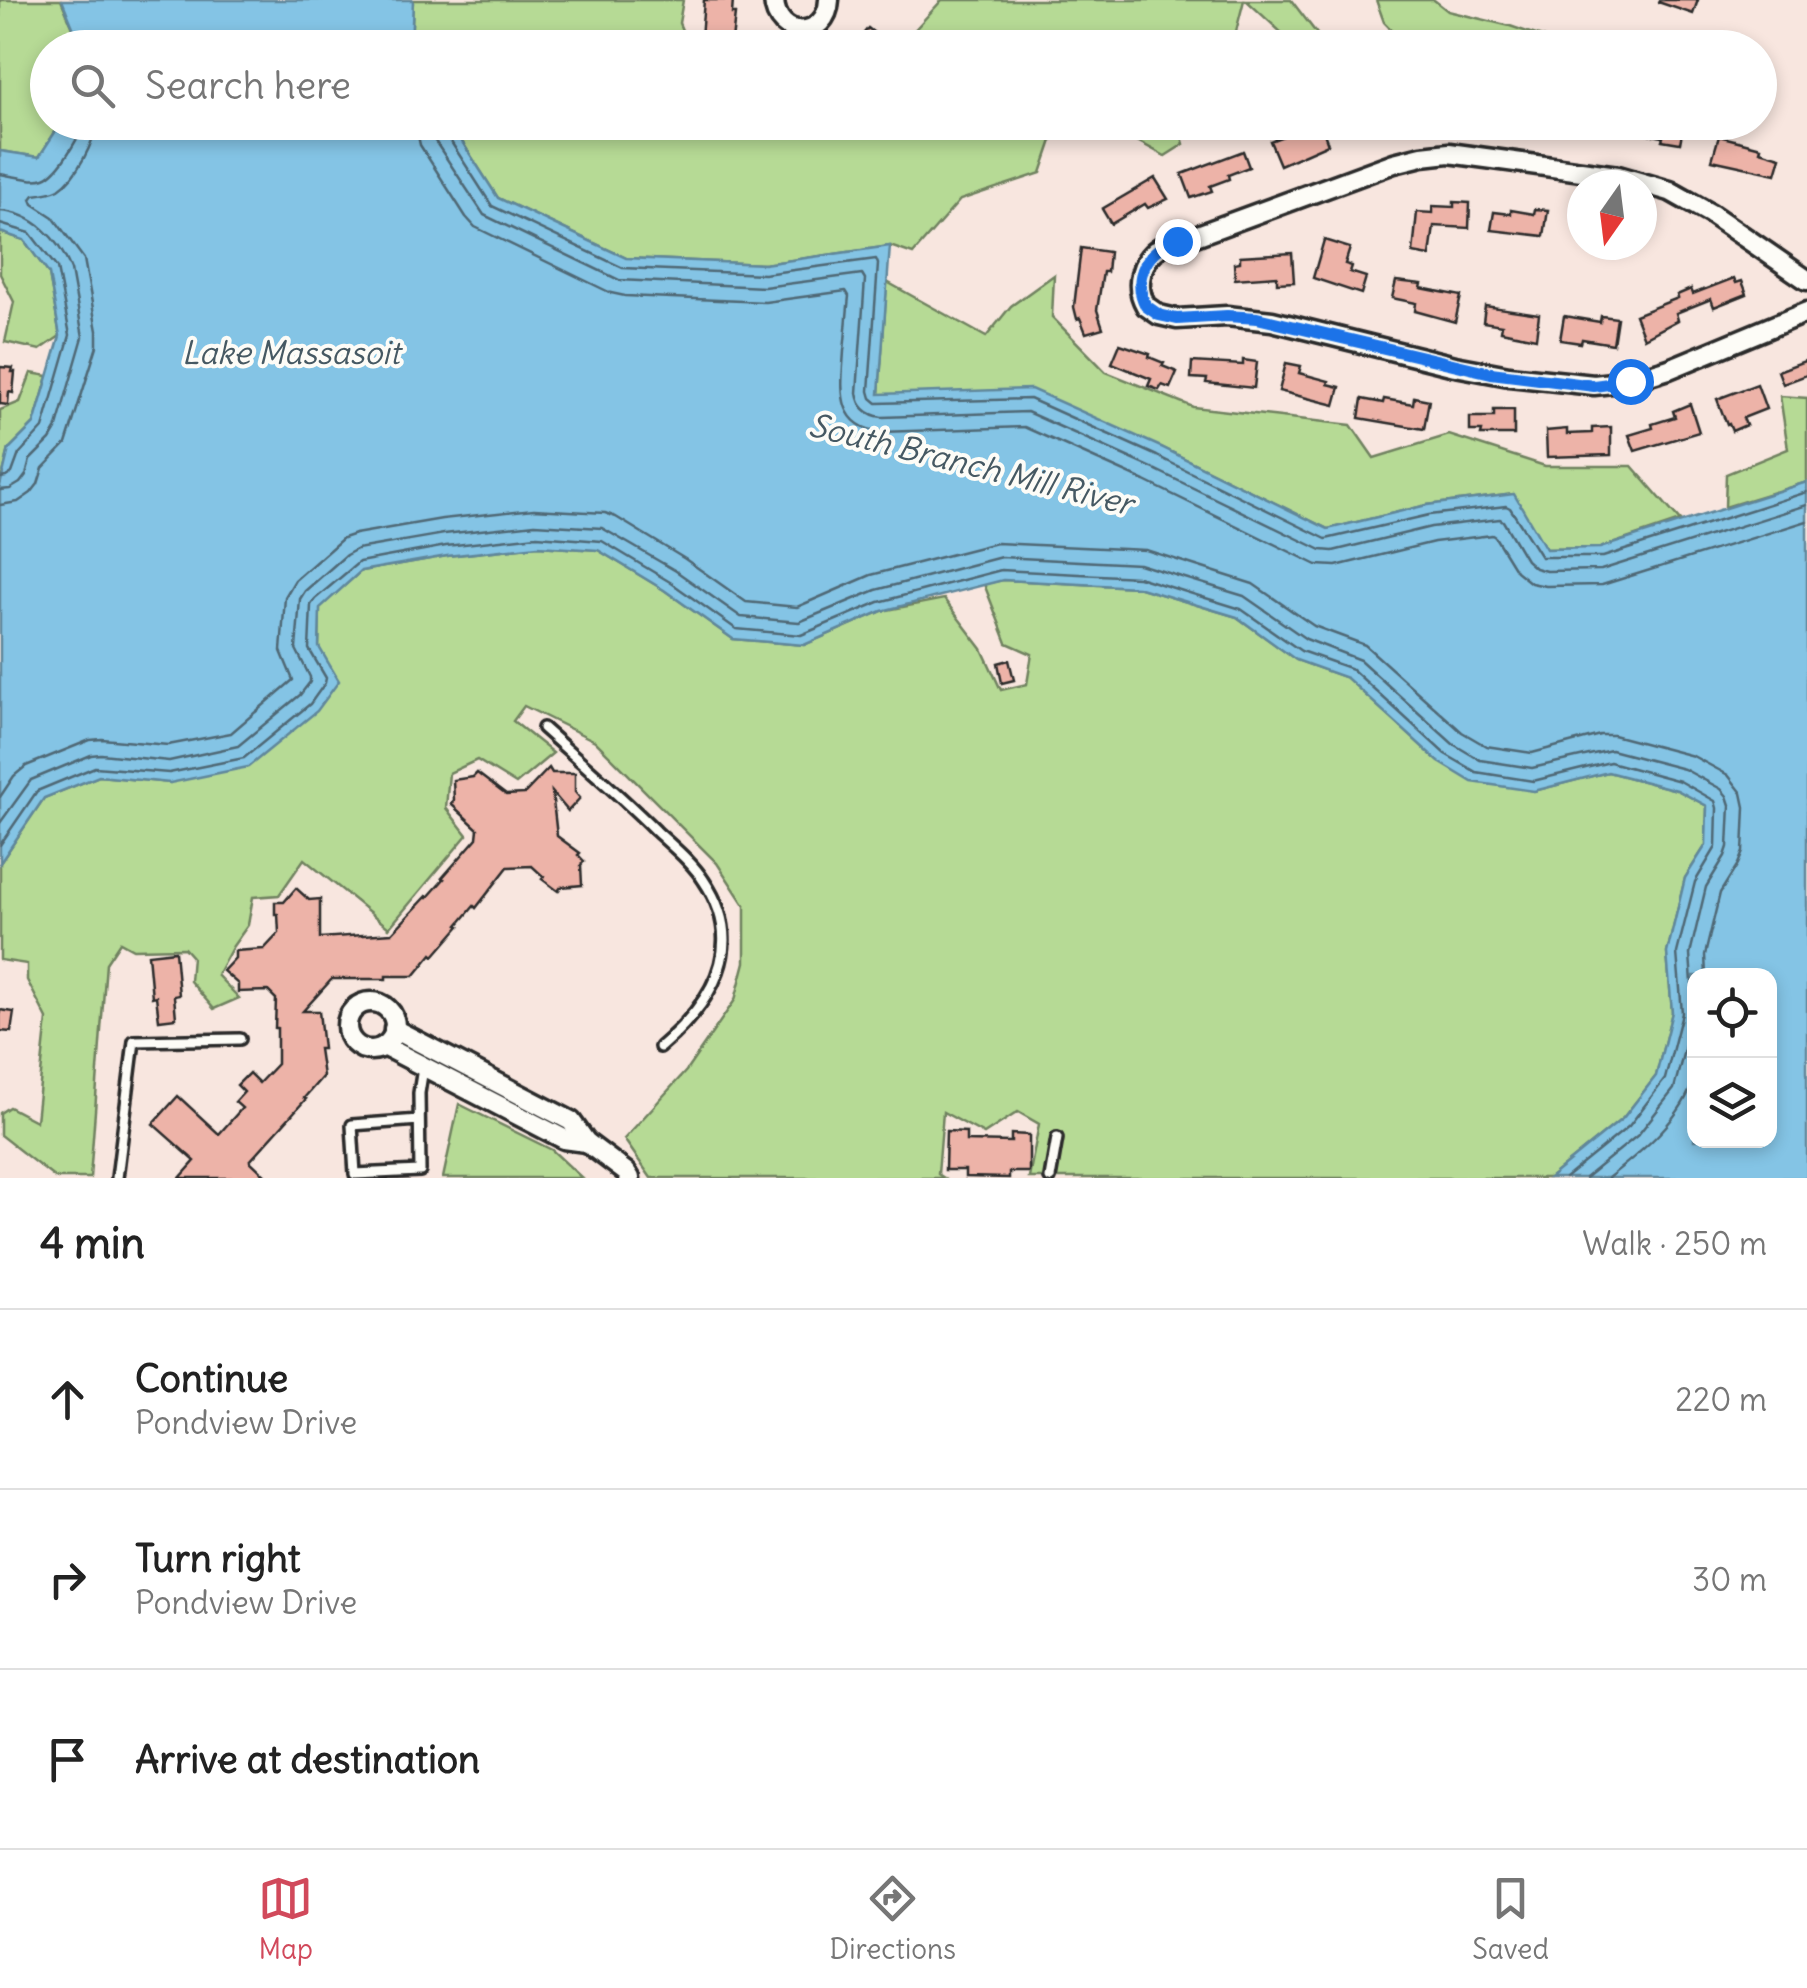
<!DOCTYPE html>
<meta charset="utf-8">
<style>
body{margin:0;font-family:Delius,sans-serif;background:#f6f6f6;color:#222}
.controls{position:absolute;right:30px;bottom:30px;display:grid;overflow:hidden;border-radius:20px;box-shadow:0 5px 15px #0003}
.controls button{width:90px;height:90px;display:grid;place-items:center;padding:0;border:0;border-bottom:2px solid #e0e0e0;background:#fff;color:#222;font:50px sans-serif}
.compass{position:absolute;left:1567px;top:170px;width:90px;height:90px;border-radius:50%;background:#fff;box-shadow:0 5px 15px #0003;rotate:194deg}
.stop{position:absolute;width:30px;height:30px;margin:-22px;border:8px solid #1a73e8;border-radius:50%;background:#fff}
.stop.end{background:#1a73e8;border-color:#fff;box-shadow:0 2px 10px #0008}
.list{margin:0;padding:0;list-style:none}
h2{display:flex;justify-content:space-between;align-items:center;height:130px;margin:0;padding:0 40px;font-size:42px}
h2 small{font-size:32px;font-weight:400;color:#767676}
.list li{display:grid;grid-template-columns:65px 1fr auto;gap:30px;align-items:center;box-sizing:border-box;height:180px;padding:0 40px;border-top:2px solid #e0e0e0}
.list b{display:block;font-size:38px;white-space:nowrap}
.list p{margin:0;font-size:32px;white-space:nowrap;color:#767676}
.list em{font-size:32px;font-style:normal;color:#767676}
.icon{flex:none;width:55px;height:55px;fill:none;stroke:currentColor;stroke-width:2;stroke-linecap:round;stroke-linejoin:round}
.map{position:relative;flex:none;width:1807px;height:1178px;overflow:hidden}
.search{position:absolute;background:#fff;box-shadow:0 5px 15px #0003;left:30px;right:30px;top:30px;height:110px;display:flex;align-items:center;gap:25px;box-sizing:border-box;padding:0 35px;border-radius:55px;color:#767676;font-size:38px}
.sheet{height:670px;background:#fff}
nav{display:flex;justify-content:space-around;align-items:center;box-sizing:border-box;height:140px;border-top:2px solid #e0e0e0;background:#fff;font-size:28px;color:#767676}
nav a{display:grid;justify-items:center;gap:5px}
nav .on{color:#d1495b}
.map>svg:first-child{display:block}
.green{fill:#b6da95;stroke:#708260;stroke-width:2.5}
.water{fill:#84c4e5;stroke:#60879b;stroke-width:2.5;fill-rule:evenodd}
.lines{fill:none;stroke-linecap:round;stroke-linejoin:round}
.shore{stroke:#4f6875;stroke-width:2.5}
.building{fill:#edb3a8;stroke:#2b2b2b;stroke-width:2.5}
.lane-casing{stroke:#2b2b2b;stroke-width:16}
.street-casing{stroke:#2b2b2b;stroke-width:25}
.lane{stroke:#fdfcf7;stroke-width:9}
.street{stroke:#fdfcf7;stroke-width:18}
.route{stroke:#1a73e8;stroke-width:12}
.labels{text-anchor:middle;dominant-baseline:central;stroke-width:8;stroke-linejoin:round;paint-order:stroke}
.water-label{font-size:32px;font-style:italic;fill:#465963;stroke:#fdfcf7}
</style>
<div class="map">
<svg width="1807" height="1178" viewBox="0 0 1807 1178">
<rect width="100%" height="100%" fill="#f8e6df"/>
<filter id="ink" filterUnits="userSpaceOnUse"><feTurbulence type="fractalNoise" baseFrequency=".01" numOctaves="2"/><feDisplacementMap in="SourceGraphic" scale="20" xChannelSelector="R" yChannelSelector="G"/><feConvolveMatrix kernelMatrix="1 2 1 2 8 2 1 2 1" color-interpolation-filters="sRGB"/></filter>
<g filter="url(#ink)">
<g class="green">
<path d="M0 0H61L75 33V47L48 48V122L61 123 39 157 0 151Z"/>
<path d="M413 0H683L679 23 689 47H411Z"/>
<path d="M942 0H1244L1232 47H899Z"/>
<path d="M1246 0H1291L1317 34 1297 47Z"/>
<path d="M1376 0H1434L1448 11 1510 26 1571 47H1408L1384 22Z"/>
<path d="M450 123H1058L1041 173 960 200 913 254 890 246 764 264 626 258 498 198Z"/>
<path d="M1104 123H1178L1184 144 1165 156Z"/>
<path d="M0 232 24 240 49 274 60 336 40 350 5 342 14 302 0 274Z"/>
<path d="M1054 275 1052 317 1106 372 1193 407 1351 425 1374 458 1449 435 1545 466H1632L1680 521 1600 548 1545 549 1513 494 1427 505 1328 529 1161 447 879 394 887 282 986 337 1011 306Z"/>
<path d="M31 373 48 376 34 424 9 449 0 486V410L20 402Z"/>
<path d="M1780 396 1807 398V482L1725 507 1726 474 1788 449Z"/>
<path d="M538 546 598 550 664 590 733 639 804 645 882 611 944 599 982 649 1001 690 1027 684 1032 654 1007 643 984 584 1003 580 1137 587 1237 617 1296 660 1347 678 1439 762 1534 791 1608 772 1677 790 1707 806 1706 845 1685 878 1667 953 1672 1012 1656 1076 1623 1118 1549 1178H1029L1039 1124 1018 1112 984 1134 943 1112 938 1174 944 1178H651L624 1139 686 1071 735 1000 745 962V906L717 863 595 741 524 706 513 721 553 753 516 784 477 760 449 773 446 808 467 835 389 928 304 859 279 895 253 897 248 925 233 946 217 975 239 998 214 1009 190 981 192 957 184 948 133 949 120 942 106 963 90 1178H55L0 1135V1113L9 1107 36 1121 47 1019 27 980V964L0 960V863L44 798 99 776 170 783 319 647 320 607 361 571 447 556Z"/>
<path d="M459 1104 552 1150 582 1178H443Z"/>
</g>
<g class="water">
<path d="M62 0H413L411 47H75V32Z"/>
<path d="M61 123H450L498 198 626 258 764 264 890 246 879 394 1031 389 1161 447 1328 529 1427 505 1514 494 1546 549 1600 548 1807 482V1178H1549L1623 1118 1656 1076 1672 1012 1667 953 1685 878 1706 845 1707 806 1677 790 1608 772 1534 791 1472 782 1439 762 1347 678 1296 660 1237 617 1137 587 1003 580 882 611 804 645 733 639 664 590 598 550 538 546 447 556 361 571 320 608 319 647 339 681 317 711 248 767 170 783 99 776 44 798 0 863V486L9 449 34 424 60 336 49 274 24 240 0 232V151L39 157ZM1694 976H1770V1140H1694Z"/>
</g>
<g class="lines">
<g class="shore">
<path d="M415 122 420 145 466 217 475 227 611 293 625 296 765 302 846 291 849 296C847 314 846 333 844 351 842 386 834 426 881 432L1024 427 1145 481 1317 565 1336 566 1434 542 1492 535 1495 537 1516 571 1531 583 1546 586 1602 585 1807 521"/>
<path d="M430 122 433 138 484 215 619 280 764 287 862 274 865 279 857 393C859 408 868 415 882 417L1027 412 1152 468 1321 550 1333 551 1431 527 1500 519 1503 521 1526 560 1535 568 1546 571 1601 570 1807 505"/>
<path d="M443 122 444 131 492 206 623 268 764 274 876 259 878 264 869 391 871 398 877 403 1030 399 1157 456 1326 539 1429 515 1506 506 1510 508 1541 557H1603L1807 492"/>
<path d="M0 174C38 180 46 189 69 152 75 142 81 135 81 122"/>
<path d="M0 211C34 213 59 239 71 270L83 337 56 430 50 440 30 460 26 475 20 483 10 489 0 490"/>
<path d="M0 224 30 233 57 268 70 335 43 428 19 454 12 473 6 477 0 478"/>
<path d="M0 505 18 502 31 493 38 484 43 468 66 444 97 346V331L84 259 53 217 33 204 31 199 34 195C43 194 51 193 59 189 76 178 95 142 96 122"/>
<path d="M0 797 14 776 26 766 90 740 102 739 168 745 231 733 293 680 281 651 285 597 295 580 343 538 355 534 442 519 534 509 605 513 616 517 685 559 746 602 797 607 871 575 996 543 1146 550 1253 584 1314 626 1365 645 1462 732 1486 746 1532 753 1600 735H1613L1693 756 1728 775 1742 793 1745 807 1743 852 1738 864 1720 893 1705 955 1706 976"/>
<path d="M0 823 31 780 91 755 101 754 169 761 238 746 300 695 310 682V677L296 649 300 599 305 591 346 555 357 549 444 534 535 524 602 528 676 571 741 617 799 622 876 590 1001 557 1139 564 1244 596 1306 639 1360 660 1453 744 1480 760 1532 768 1611 750 1684 769 1721 789 1727 796 1730 805 1728 847 1725 856 1706 887 1690 954 1694 1011"/>
<path d="M0 845 37 791 95 767 169 773 244 758 310 704 325 683 326 678 309 649 311 605 315 599 359 562 446 546 537 536 602 541 670 582 736 629 801 635 879 602 1001 570 1138 577 1241 609 1301 651 1352 669 1445 754 1476 772 1533 781 1610 762 1680 781 1715 801 1717 808 1716 847 1695 882 1677 953 1682 1013 1665 1079 1629 1126 1565 1178"/>
<path d="M1585 1178 1638 1135 1674 1089 1694 1011"/>
<path d="M1608 1178C1640 1153 1684 1118 1694 1077"/>
</g>
</g>
<g class="building">
<path d="M704 0H733L732 14H735L732 41 701 38Z"/>
<path d="M1659 0H1698L1693 14 1658 2Z"/>
<path d="M868 28 893 48H852Z"/>
<path d="M1320 122 1328 144 1280 165 1270 141Z"/>
<path d="M1620 122H1684L1680 143 1662 140 1663 137 1619 128Z"/>
<path d="M1719 136 1761 147 1760 151 1781 157 1776 174 1712 160Z"/>
<path d="M1243 151 1249 167 1228 175 1229 179 1210 186 1212 191 1191 198 1182 174Z"/>
<path d="M1155 178 1168 199 1148 208 1145 204 1111 224 1102 209Z"/>
<path d="M1454 202 1470 203 1469 228 1434 226 1430 256 1413 253 1417 212 1433 213V206L1454 207Z"/>
<path d="M1535 209 1548 210 1544 236 1491 230 1494 212 1511 214V210L1534 214Z"/>
<path d="M1324 240 1350 248 1345 264 1352 266 1350 272 1366 277 1361 294 1313 278Z"/>
<path d="M1081 248 1109 252 1107 272H1103L1097 310 1103 328 1086 333 1080 318 1077 319 1074 307Z"/>
<path d="M1292 253 1294 282 1277 283V276L1235 279 1234 263 1240 262V256Z"/>
<path d="M1734 278 1736 283 1742 281 1747 294 1714 307 1711 299 1676 313 1678 320 1644 338 1635 315 1678 298 1677 295 1691 289 1693 294Z"/>
<path d="M1396 281 1422 284 1421 288 1461 296 1455 322 1415 311 1416 303 1392 298Z"/>
<path d="M1485 306 1539 314 1536 338 1501 331 1502 325 1483 322Z"/>
<path d="M1564 316 1600 322 1601 316 1617 318 1613 344 1582 339 1581 343 1560 340Z"/>
<path d="M1120 344 1150 354 1149 357 1164 363 1162 366 1177 372 1170 388 1162 385 1159 390 1148 386 1151 379 1112 363Z"/>
<path d="M1243 360 1257 362 1254 388 1206 383 1207 379 1191 378 1192 362 1243 365Z"/>
<path d="M1807 360V375L1783 384 1778 371Z"/>
<path d="M1286 363 1301 366 1299 373 1329 381 1328 384 1340 387 1335 405 1279 391Z"/>
<path d="M0 367 13 368 12 372H15L13 393 9 392 8 405 0 404Z"/>
<path d="M1757 384 1766 409 1743 418 1746 425 1732 431 1729 424 1727 425 1717 399Z"/>
<path d="M1414 397 1429 400 1424 429 1359 418 1362 399 1383 403 1384 399 1413 404Z"/>
<path d="M1690 404 1699 432 1635 451 1629 435 1653 428 1652 424 1675 417 1673 411Z"/>
<path d="M1494 410H1514V435H1481L1482 431H1470V417H1494Z"/>
<path d="M1611 427V455L1547 457 1546 431 1567 429V434L1592 433V428Z"/>
<path d="M1009 660 1014 680 1002 683 998 663Z"/>
<path d="M549 768 552 773H575V792L580 798 568 811 552 792 557 836 580 853 578 855 584 861 581 865 582 885 561 887 558 891 542 879 544 877 532 866 508 867 476 908 474 906 458 925 460 926 434 956 432 954 414 976H386V979H332L303 1011H319L323 1049H319L323 1076 304 1098 306 1099 250 1161 268 1178H180L195 1161 153 1124 178 1096 219 1134 242 1108 235 1102 244 1092 237 1085 249 1073 259 1083 277 1064V1028H275L276 999 268 991 238 992V984L223 971 235 958V951L264 949 279 933 278 914H275V902H284L296 888 309 900 320 899V938L392 933 427 896 428 897 444 879 442 878 477 838 478 829 451 804 454 800 453 780 473 777 477 773 506 795 524 794Z"/>
<path d="M175 951 179 995 174 996 176 1018 159 1020 156 996 152 997 148 954Z"/>
<path d="M0 1010 14 1012 11 1032 0 1031Z"/>
<path d="M946 1131 966 1132V1141L1011 1142V1134L1029 1135V1172H1009V1178L965 1177V1170H945Z"/>
</g>
<g class="lines">
<g class="lane-casing">
<g id="lane">
<path d="M543 728C581 762 620 795 656 831 673 847 692 862 704 881 748 946 712 1003 660 1047"/>
<path d="M419 1120 352 1125 355 1174 420 1171 419 1093 423 1068"/>
<path d="M117 1178 134 1041 240 1039"/>
<path d="M1050 1178 1057 1138"/>
</g>
</g>
<g class="street-casing">
<g id="street">
<path d="M774 0C776 41 827 40 829 0"/>
<path d="M1807 280 1711 214 1670 191 1618 176 1449 153 1422 156 1394 163 1187 239C1179 241 1169 242 1162 246 1140 259 1134 286 1146 306L1159 315 1177 319 1227 316 1272 321 1455 366 1509 376 1594 385 1630 381 1669 369 1807 312"/>
<circle cx="371" cy="1026" r="24"/>
<path d="M394 1029 571 1121 586 1142 626 1172 630 1178"/>
<path d="M384 1046 564 1139 586 1142"/>
</g>
</g>
<use href="#lane" class="lane"/>
<use href="#street" class="street"/>
</g>
</g>
<g class="lines" filter="url(#ink)">
<path class="route" d="M1177 241C1147 248 1131 279 1146 306L1159 315 1177 319 1227 316 1257 318 1491 373 1594 386 1630 381"/>
</g>
<g class="labels">
<g class="water-label">
<text x="291" y="352">Lake Massasoit</text>
<text transform="translate(971 464) rotate(14)">South Branch Mill River</text>
</g>
</g>
</svg>
<div class="controls">
<button><svg class="icon" aria-label="locate" viewBox="0 0 24 24"><circle cx="12" cy="12" r="6"/><path d="M12 2v4M12 18v4M2 12h4M18 12h4"/></svg></button>
<button><svg class="icon" aria-label="layers" viewBox="0 0 24 24"><path d="M12 4l9 5-9 5-9-5zM3 14l9 5 9-5"/></svg></button>
</div>
<svg class="compass" viewBox="-18 -18 36 36"><path d="M0-13l5 13h-10z" fill="#e53935"/><path d="M0 13l5-13h-10z" fill="#767676"/></svg>
<div class="stop" style="left:1630px;top:381px"></div>
<div class="stop end" style="left:1177px;top:241px"></div>
<div class="search"><svg class="icon" aria-label="search" viewBox="0 0 24 24"><circle cx="10" cy="10" r="6"/><path d="M15 15l6 6"/></svg>Search here</div>
</div>
<section class="sheet">
<h2>4 min<small>Walk · 250 m</small></h2>
<ul class="list">
<li><svg class="icon" aria-label="ahead" viewBox="0 0 24 24"><path d="M12 20V5M6 11l6-6 6 6"/></svg><div><b>Continue</b><p>Pondview Drive</p></div><em>220 m</em></li>
<li><svg class="icon" aria-label="right" viewBox="0 0 24 24"><path d="M7 20v-9h11M14 6l5 5-5 5"/></svg><div><b>Turn right</b><p>Pondview Drive</p></div><em>30 m</em></li>
<li><svg class="icon" aria-label="arrive" viewBox="0 0 24 24"><path d="M6 21V4h12l-3 4 3 4H6"/></svg><div><b>Arrive at destination</b></div></li>
</ul>
</section>
<nav>
<a class="on"><svg class="icon" aria-label="map" viewBox="0 0 24 24"><path d="M3 6l6-2 6 2 6-2v14l-6 2-6-2-6 2zM9 4v14M15 6v14"/></svg>Map</a>
<a><svg class="icon" aria-label="directions" viewBox="0 0 24 24"><path d="M12 3l9 9-9 9-9-9zM9 14v-3h6M13 9l2 2-2 2"/></svg>Directions</a>
<a><svg class="icon" aria-label="saved" viewBox="0 0 24 24"><path d="M7 4h10v16l-5-4-5 4z"/></svg>Saved</a>
</nav>
